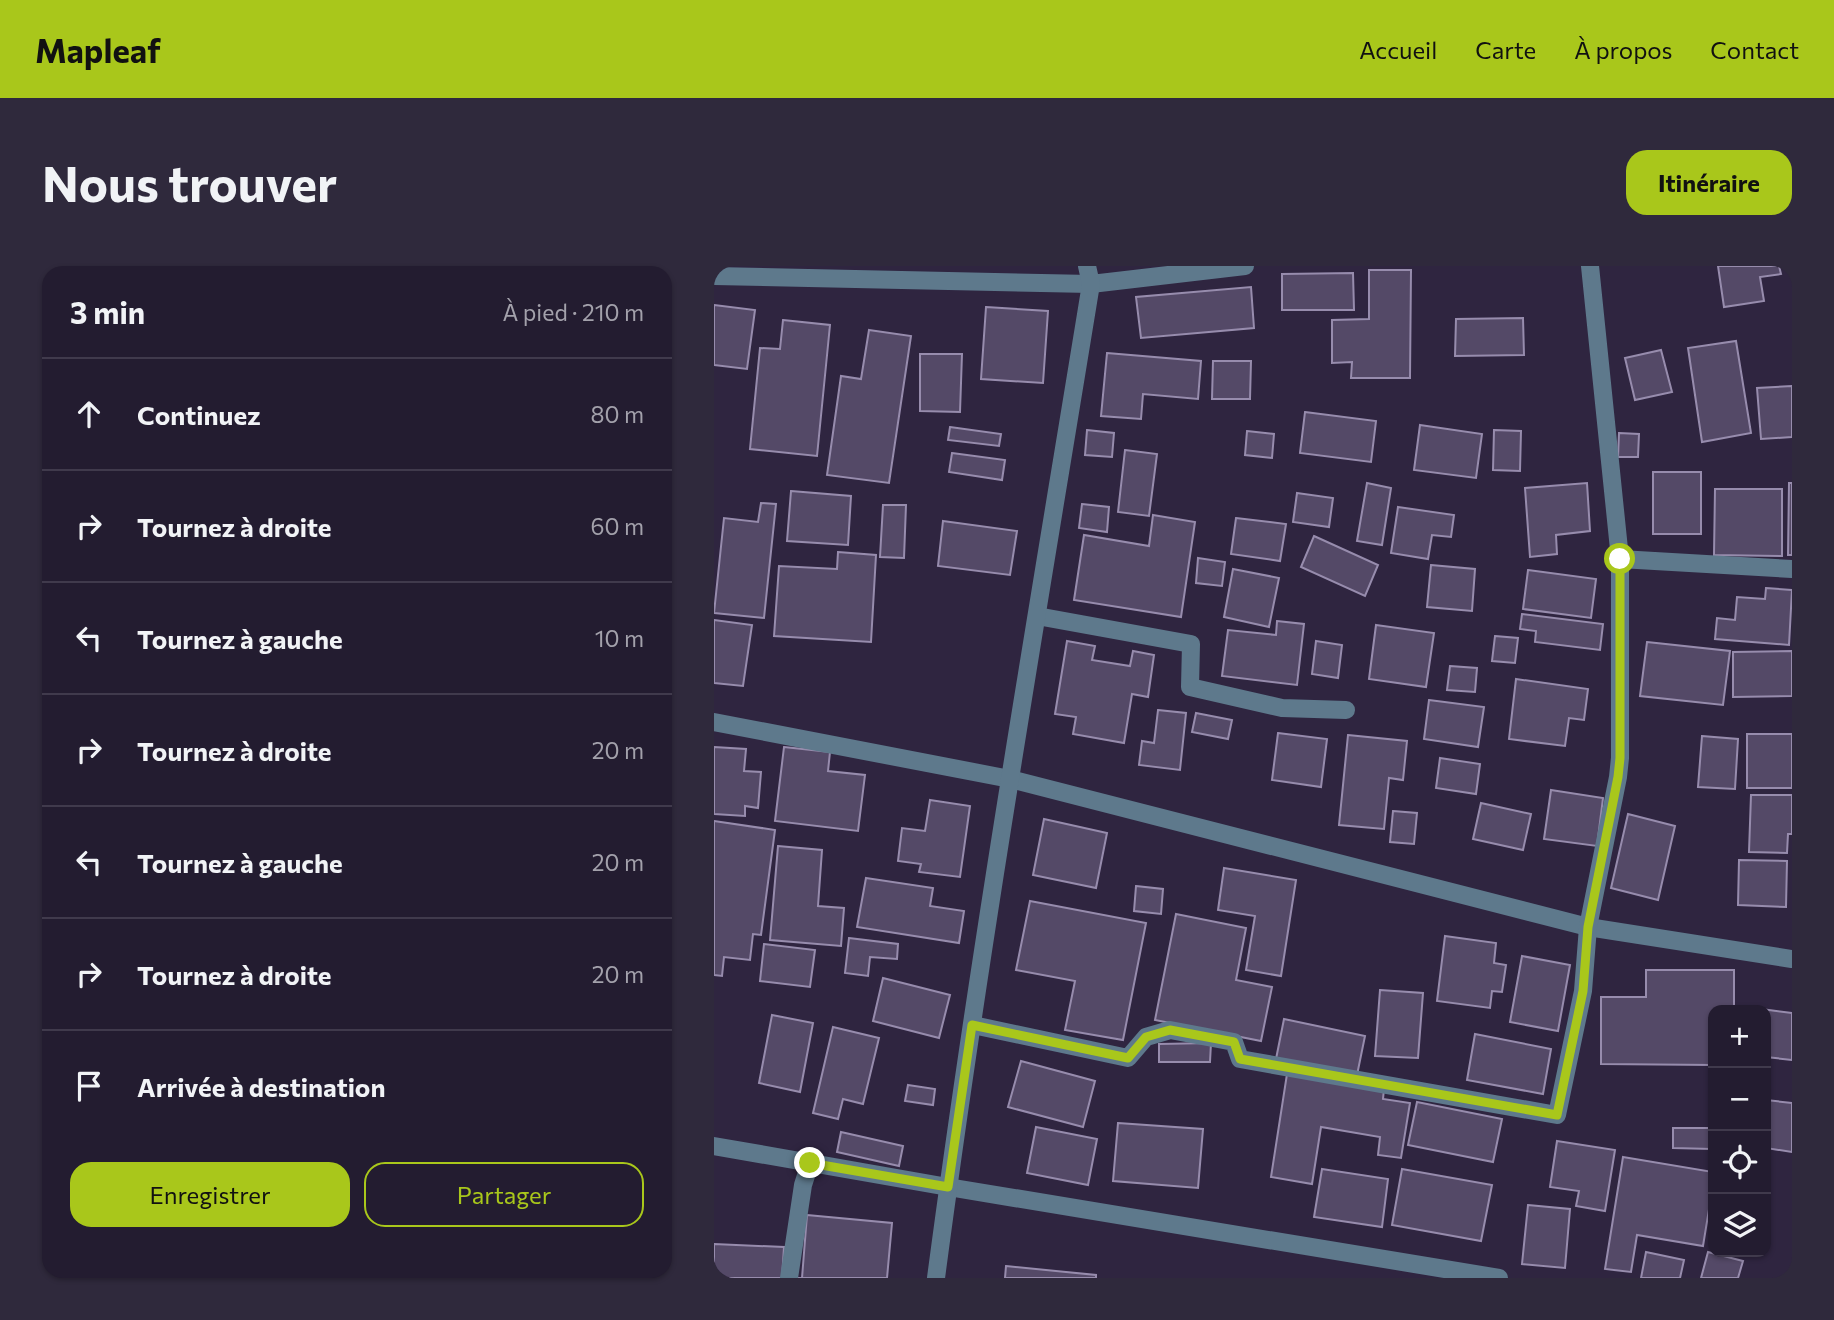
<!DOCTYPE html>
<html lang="fr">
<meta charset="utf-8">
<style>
body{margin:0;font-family:Commissioner,sans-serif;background:#2f293c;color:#f1f3f6}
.controls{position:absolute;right:21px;bottom:21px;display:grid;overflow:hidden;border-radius:14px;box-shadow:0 2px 5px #0004}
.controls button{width:63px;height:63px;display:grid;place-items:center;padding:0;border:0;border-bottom:2px solid #403a4c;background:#231c30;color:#f1f3f6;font:35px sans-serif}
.stop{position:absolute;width:21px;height:21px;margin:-16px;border:5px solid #a9c71b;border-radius:50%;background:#fff}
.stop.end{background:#a9c71b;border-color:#fff;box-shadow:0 2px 7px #0008}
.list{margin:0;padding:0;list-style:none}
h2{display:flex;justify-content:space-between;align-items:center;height:91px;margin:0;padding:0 28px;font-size:30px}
h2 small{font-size:23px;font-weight:400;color:#a3a1ab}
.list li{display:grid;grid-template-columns:46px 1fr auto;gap:21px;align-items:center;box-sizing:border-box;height:112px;padding:0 28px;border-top:2px solid #403a4c}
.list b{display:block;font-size:26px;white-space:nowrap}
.list em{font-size:23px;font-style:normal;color:#a3a1ab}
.actions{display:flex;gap:14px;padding:21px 28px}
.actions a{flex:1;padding:16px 0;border:2px solid #a9c71b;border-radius:21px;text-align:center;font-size:24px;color:#a9c71b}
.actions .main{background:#a9c71b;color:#111}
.icon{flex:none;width:38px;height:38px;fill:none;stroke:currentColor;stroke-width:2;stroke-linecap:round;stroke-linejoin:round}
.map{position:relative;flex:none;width:1078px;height:1012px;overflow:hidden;border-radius:21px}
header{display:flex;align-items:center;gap:42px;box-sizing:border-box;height:98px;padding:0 35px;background:#a9c71b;color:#111}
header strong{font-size:33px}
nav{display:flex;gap:38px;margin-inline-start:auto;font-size:24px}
.intro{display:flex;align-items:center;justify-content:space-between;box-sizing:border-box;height:168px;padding:0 42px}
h1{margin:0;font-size:49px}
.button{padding:18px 32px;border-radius:21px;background:#a9c71b;color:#111;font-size:24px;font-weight:700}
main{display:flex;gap:42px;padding:0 42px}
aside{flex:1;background:#231c30;border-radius:21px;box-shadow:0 2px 5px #0004}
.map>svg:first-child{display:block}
.building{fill:#544967;stroke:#978cad;stroke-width:2}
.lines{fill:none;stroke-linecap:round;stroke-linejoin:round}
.minor{stroke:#5e798c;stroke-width:18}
.route{stroke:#a9c71b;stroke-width:9}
</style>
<header>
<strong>Mapleaf</strong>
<nav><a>Accueil</a><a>Carte</a><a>À propos</a><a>Contact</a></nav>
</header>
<div class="intro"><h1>Nous trouver</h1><a class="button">Itinéraire</a></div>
<main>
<aside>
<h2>3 min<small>À pied · 210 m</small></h2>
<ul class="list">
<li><svg class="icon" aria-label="ahead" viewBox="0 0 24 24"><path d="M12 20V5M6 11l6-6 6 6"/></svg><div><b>Continuez</b></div><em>80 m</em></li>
<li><svg class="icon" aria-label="right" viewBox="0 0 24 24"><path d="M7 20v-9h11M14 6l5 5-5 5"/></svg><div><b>Tournez à droite</b></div><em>60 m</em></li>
<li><svg class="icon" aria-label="left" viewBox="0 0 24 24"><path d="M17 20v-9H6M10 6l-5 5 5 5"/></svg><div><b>Tournez à gauche</b></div><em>10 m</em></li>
<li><svg class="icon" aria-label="right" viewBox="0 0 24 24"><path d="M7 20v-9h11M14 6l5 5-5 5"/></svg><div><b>Tournez à droite</b></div><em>20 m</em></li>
<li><svg class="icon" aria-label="left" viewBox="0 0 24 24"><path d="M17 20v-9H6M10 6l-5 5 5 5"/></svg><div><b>Tournez à gauche</b></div><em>20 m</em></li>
<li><svg class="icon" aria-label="right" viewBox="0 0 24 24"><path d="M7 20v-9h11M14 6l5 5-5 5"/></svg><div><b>Tournez à droite</b></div><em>20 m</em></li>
<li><svg class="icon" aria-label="arrive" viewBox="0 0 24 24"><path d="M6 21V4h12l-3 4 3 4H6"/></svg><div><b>Arrivée à destination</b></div></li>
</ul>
<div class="actions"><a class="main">Enregistrer</a><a>Partager</a></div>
</aside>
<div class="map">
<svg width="1078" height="1012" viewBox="0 0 1078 1012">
<rect width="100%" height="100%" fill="#2f2540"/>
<g class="building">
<path d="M1004 0H1065L1067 8 1046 11 1050 35 1010 41Z"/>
<path d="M655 4H697L696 112H637L638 96 618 97V54L655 53Z"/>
<path d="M639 7 640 44H568V8Z"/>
<path d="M537 21 540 62 427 72 422 31Z"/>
<path d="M0 39 41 44 33 103 0 99Z"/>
<path d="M272 41 334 45 329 117 267 113Z"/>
<path d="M809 52 810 89 741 90 742 53Z"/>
<path d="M69 54 116 59 103 190 36 183 46 82 66 83Z"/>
<path d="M155 64 197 70 175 217 113 209 127 110 147 113Z"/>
<path d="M1022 75 1037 167 988 176 974 82Z"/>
<path d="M947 84 958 126 921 134 911 92Z"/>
<path d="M393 87 487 95 484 133 429 128 427 153 387 150Z"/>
<path d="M206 88H248L246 146 206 145Z"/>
<path d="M499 95H537L536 133H498Z"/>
<path d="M1078 120V171L1047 173 1043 122Z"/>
<path d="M591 146 662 155 657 196 586 187Z"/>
<path d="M706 159 768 168 762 212 700 204Z"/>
<path d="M236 161 287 168 285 180 234 174Z"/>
<path d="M373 164 400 167 398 191 371 189Z"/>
<path d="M780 164 807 165 806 205 779 204Z"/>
<path d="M533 165 560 168 558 192 531 189Z"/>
<path d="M905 167 925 168 924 191H904Z"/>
<path d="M411 184 443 188 435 250 404 246Z"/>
<path d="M238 187 291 194 288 214 235 206Z"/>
<rect x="939" y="206" width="48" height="62"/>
<path d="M653 217 677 222 668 279 643 275Z"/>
<path d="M873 217 876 265 842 269 843 288 816 291 811 222Z"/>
<path d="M1075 217H1078V289H1074Z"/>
<path d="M1001 223H1068V290L1000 289Z"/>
<path d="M77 225 137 230 134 279 73 275Z"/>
<path d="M583 227 619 232 615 261 579 256Z"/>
<path d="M47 237 62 238 50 352 0 347 10 252 44 256Z"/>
<path d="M368 238 395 241 393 266 365 262Z"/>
<path d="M169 239H192L190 292 166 291Z"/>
<path d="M684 241 740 249 737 271 718 269 714 293 677 287Z"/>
<path d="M439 249 481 256 467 351 360 334 370 269 435 280Z"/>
<path d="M522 252 572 258 566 295 517 288Z"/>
<path d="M229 255 303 265 296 309 224 300Z"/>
<path d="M600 270 664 299 651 330 587 301Z"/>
<path d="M124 286 162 289 157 376 60 370 65 300 123 303Z"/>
<path d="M484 292 511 296 508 320 482 317Z"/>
<path d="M717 299 761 303 758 345 713 341Z"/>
<path d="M519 303 565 312 555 361 510 351Z"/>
<path d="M814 304 882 313 877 352 809 343Z"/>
<path d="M1052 322 1078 324 1075 379 1001 373 1003 352 1021 354 1023 331 1051 333Z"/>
<path d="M808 348 889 358 886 384 821 376 822 365 806 363Z"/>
<path d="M0 354 38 359 29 420 0 417Z"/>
<path d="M563 355 590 358 583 419 508 410 514 364 562 369Z"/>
<path d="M662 359 720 367 712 421 655 413Z"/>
<path d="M781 370 804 372 801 397 778 395Z"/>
<path d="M353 375 381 380 378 394 416 400 419 385 440 389 434 431 418 428 410 477 359 468 362 451 341 448Z"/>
<path d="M602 375 628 379 624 412 598 408Z"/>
<path d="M933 376 1016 385 1009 439 926 430Z"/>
<path d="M1078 385V430L1019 431V386Z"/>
<path d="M736 400 763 402 761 426 733 424Z"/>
<path d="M802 413 874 423 870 454 855 452 851 480 795 473Z"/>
<path d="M715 434 770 441 764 481 710 473Z"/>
<path d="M444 444 472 447 466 504 425 499 428 475 440 477Z"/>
<path d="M482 447 518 454 514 473 478 466Z"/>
<path d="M564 467 613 473 607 521 558 514Z"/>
<rect x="1033" y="468" width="45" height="54"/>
<path d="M634 469 693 475 689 514 675 512 670 563 625 559Z"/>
<path d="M988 470 1024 473 1021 523 984 521Z"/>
<path d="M0 481 32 483 30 505 47 506 44 542 31 540V550L0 548Z"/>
<path d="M70 481 116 486 114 505 151 509 144 565 61 555Z"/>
<path d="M726 492 766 498 762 528 722 522Z"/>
<path d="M837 524 889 532 883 580 830 573Z"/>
<path d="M1037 529H1078V568H1074L1073 587 1035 586Z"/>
<path d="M216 534 256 540 246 611 205 606 207 598 184 595 188 562 211 565Z"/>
<path d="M767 537 817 548 809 584 759 573Z"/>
<path d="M679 545 703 547 700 578 676 576Z"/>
<path d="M914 548 961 560 944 634 897 622Z"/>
<path d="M330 553 393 567 382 622 319 609Z"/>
<path d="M0 555 61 564 47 669 39 668 36 694 10 691 8 710 0 709Z"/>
<path d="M64 580 108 584 104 640 130 642 127 680 56 674Z"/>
<path d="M1025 594 1073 595 1072 641 1024 639Z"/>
<path d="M510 602 582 614 567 710 532 704 541 650 504 644Z"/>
<path d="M152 612 219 622 216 640 250 645 245 677 143 661Z"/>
<path d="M422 620 449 623 447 648 420 645Z"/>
<path d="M316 635 432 657 409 774 351 764 361 715 302 704Z"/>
<path d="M462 648 532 662 522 714 558 721 547 775 441 754Z"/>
<path d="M731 670 782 677 780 697 792 699 788 726 778 725 776 742 723 735Z"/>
<path d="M135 672 184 678 183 693 156 691 154 710 131 707Z"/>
<path d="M50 678 101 684 96 721 46 715Z"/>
<path d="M808 690 856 699 844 765 796 756Z"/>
<path d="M932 704H1020V744H999V799L887 798V731H932Z"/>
<path d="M169 712 236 729 225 772 159 755Z"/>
<path d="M666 724 709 727 704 792 661 790Z"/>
<path d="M1040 742 1078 747V794L1052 791V744H1040Z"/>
<path d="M58 749 99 757 86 826 45 817Z"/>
<path d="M570 753 651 770 643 809 562 793Z"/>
<path d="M119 761 165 772 149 838 129 833 124 853 99 847Z"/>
<path d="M761 768 837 783 829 828 753 814Z"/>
<path d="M497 777 496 796H445V778Z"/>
<path d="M307 795 381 815 369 861 294 841Z"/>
<path d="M573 808 670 823 669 833 696 837 687 892 664 889 666 871 607 861 598 918 557 911Z"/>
<path d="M194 819 221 823 219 839 191 835Z"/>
<path d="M1052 834 1078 837V886L1052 882Z"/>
<path d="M703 836 788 853 779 896 694 879Z"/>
<path d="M404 857 489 863 484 922 399 915Z"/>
<path d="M322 861 383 873 374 919 313 907Z"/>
<path d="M959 862H998V883L959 882Z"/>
<path d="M127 866 189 880 185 900 123 886Z"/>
<path d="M843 875 901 884 891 945 862 940 865 925 836 921Z"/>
<path d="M909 891 999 906V919L989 980 923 969 917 1006 891 1003Z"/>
<path d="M608 903 674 913 668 961 600 951Z"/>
<path d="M688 903 778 919 767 975 678 959Z"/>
<path d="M814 939 856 943 851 1002 808 998Z"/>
<path d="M93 949 178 957 173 1012H81H88Z"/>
<path d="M0 978 70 981 68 1012H0Z"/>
<path d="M932 986 970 994 966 1012H927Z"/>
<path d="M994 986 1029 995 1024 1012H987Z"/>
<path d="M292 1000 382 1009V1012H291Z"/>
</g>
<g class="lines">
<g class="minor">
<path d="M0 10 377 18 531 0"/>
<path d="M906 293 1078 303"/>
<path d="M323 350 477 378 476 421 568 442 632 444"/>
<path d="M0 456 296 513 874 661 1078 693"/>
<path d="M259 759 414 792 432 771 456 764 520 776 526 793 843 849 869 725 874 661 904 511 906 492V293L876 0"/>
<path d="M0 880 234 921 785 1012"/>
<path d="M75 1012 89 919 96 897"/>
<path d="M222 1012C266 679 323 349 377 18L373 0"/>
</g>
</g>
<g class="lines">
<path class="route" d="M96 897 234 921 258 759 414 792 432 771 456 764 520 776 526 793 843 849 869 725 874 661 904 511 906 492V293"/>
</g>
</svg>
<div class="controls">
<button>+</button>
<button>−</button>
<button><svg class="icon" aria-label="locate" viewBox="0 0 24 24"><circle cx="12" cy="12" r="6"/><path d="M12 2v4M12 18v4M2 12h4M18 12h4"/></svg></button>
<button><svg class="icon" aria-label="layers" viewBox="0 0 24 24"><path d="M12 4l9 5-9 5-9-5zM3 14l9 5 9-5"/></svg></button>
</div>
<div class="stop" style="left:906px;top:293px"></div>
<div class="stop end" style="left:96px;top:897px"></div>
</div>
</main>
